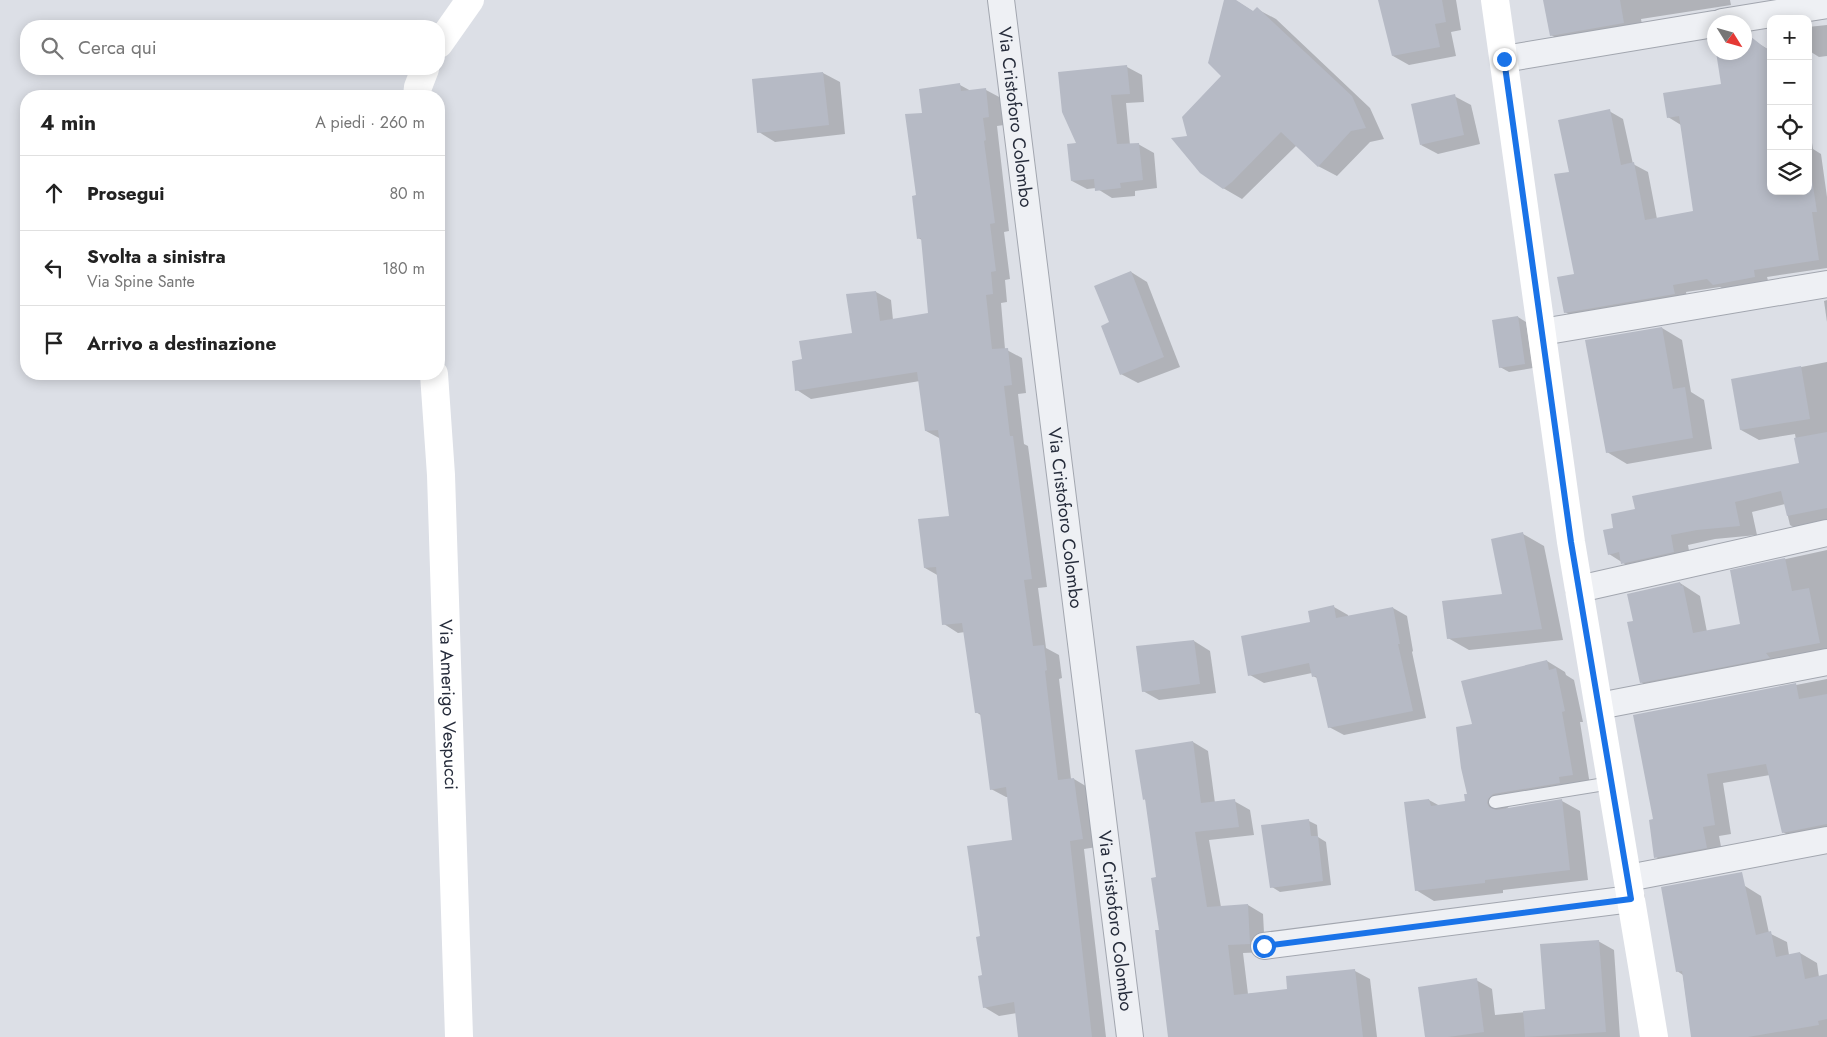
<!DOCTYPE html>
<html lang="it">
<meta charset="utf-8">
<style>
body{margin:0;font-family:Jost,sans-serif;background:#f6f6f6;color:#222}
.controls{position:absolute;right:15px;top:15px;display:grid;overflow:hidden;border-radius:10px;box-shadow:0 2px 12px #0003}
.controls button{width:45px;height:45px;display:grid;place-items:center;padding:0;border:0;border-bottom:1px solid #e0e0e0;background:#fff;color:#222;font:25px sans-serif}
.compass{position:absolute;left:1707px;top:15px;width:45px;height:45px;border-radius:50%;background:#fff;box-shadow:0 2px 12px #0003;rotate:127deg}
.stop{position:absolute;width:15px;height:15px;margin:-11px;border:4px solid #1a73e8;border-radius:50%;background:#fff}
.stop.end{background:#1a73e8;border-color:#fff;box-shadow:0 1px 5px #0008}
.list{margin:0;padding:0;list-style:none}
h2{display:flex;justify-content:space-between;align-items:center;height:65px;margin:0;padding:0 20px;font-size:21px}
h2 small{font-size:16px;font-weight:400;color:#767676}
.list li{display:grid;grid-template-columns:32px 1fr auto;gap:15px;align-items:center;box-sizing:border-box;height:75px;padding:0 20px;border-top:1px solid #e0e0e0}
.list b{display:block;font-size:19px;white-space:nowrap}
.list p{margin:0;font-size:16px;white-space:nowrap;color:#767676}
.list em{font-size:16px;font-style:normal;color:#767676}
.icon{flex:none;width:28px;height:28px;fill:none;stroke:currentColor;stroke-width:2;stroke-linecap:round;stroke-linejoin:round}
.map{position:relative;flex:none;width:1827px;height:1037px;overflow:hidden}
.search{position:absolute;background:#fff;box-shadow:0 2px 12px #0003;left:20px;top:20px;width:425px;height:55px;display:flex;align-items:center;gap:12px;box-sizing:border-box;padding:0 18px;border-radius:20px;color:#767676;font-size:19px}
.panel{position:absolute;background:#fff;box-shadow:0 2px 12px #0003;left:20px;top:90px;width:425px;height:290px;border-radius:20px}
.map>svg:first-child{display:block}
.shadow{fill:#0003}
.building{fill:#b6bac5}
.lines{fill:none;stroke-linecap:round;stroke-linejoin:round}
.lane-casing{stroke:#a2a6af;stroke-width:14}
.street-casing{stroke:#a2a6af;stroke-width:28}
.lane{stroke:#eef0f4;stroke-width:12}
.street{stroke:#eef0f4;stroke-width:26}
.secondary{stroke:#fff;stroke-width:28}
.route{stroke:#1a73e8;stroke-width:6}
.labels{text-anchor:middle;dominant-baseline:central;stroke-width:5;stroke-linejoin:round;paint-order:stroke}
.street-label{font-size:18px;fill:#262c3b;stroke:#ebeef4}
</style>
<div class="map">
<svg width="1827" height="1037" viewBox="0 0 1827 1037">
<rect width="100%" height="100%" fill="#dcdfe6"/>
<g class="shadow">
<path d="M1226 0H1235L1254 12 1257 9 1276 19 1370 108 1384 139 1370 142 1337 176 1318 166 1297 145 1242 199 1223 188 1189 137 1223 76Z"/>
<path d="M1401 0H1456L1461 30 1451 32 1456 56 1409 65 1393 56Z"/>
<path d="M1544 0H1730L1731 5 1641 19 1644 35 1572 47 1551 35Z"/>
<path d="M1827 25V56L1819 57 1811 52 1808 27Z"/>
<path d="M1751 39 1771 51V191H1808V118L1813 149 1821 154 1827 197V268L1767 277 1769 284 1729 292 1720 287 1686 292 1688 302 1579 320 1565 312 1575 275 1570 173 1609 111 1623 119 1633 164 1648 172 1657 219 1694 212 1681 125 1668 117 1723 85 1744 52Z"/>
<path d="M1127 67 1142 75 1144 102 1126 103 1130 145 1138 144 1154 153 1157 188 1135 191V196L1112 198 1096 188 1087 189 1072 181 1078 145Z"/>
<path d="M823 73 840 82 845 134 775 142 759 132Z"/>
<path d="M960 85 971 91 986 90 1001 98 1004 125 997 126 1009 231 1004 232 1010 279 1005 280 1007 302 1001 303 1005 349 1022 358 1026 393 1018 394 1024 444 1028 446 1047 587 1038 588 1046 648 1059 655 1062 678 1059 679 1071 779H1074L1089 788 1097 847 1084 849 1106 1037H1019L1017 1013 999 1016 984 1007 981 937 1014 841 1009 797H1006L991 789 982 716 976 712 965 632 958 633 944 624 939 576 925 568 951 517 941 439 926 431 920 381 811 399 797 390 804 360 853 334 876 292 891 300 893 320 930 314 922 240 918 238V196L924 114Z"/>
<path d="M1454 96 1471 105 1480 144 1438 154 1421 145Z"/>
<path d="M1131 272 1147 282 1180 367 1138 383 1121 374 1111 323Z"/>
<path d="M1827 300V322L1824 301Z"/>
<path d="M1518 317 1526 322 1533 368 1509 372 1500 367Z"/>
<path d="M1662 328 1682 340 1691 392 1704 400 1712 449 1627 464 1607 452Z"/>
<path d="M1827 362V531L1807 535 1790 525 1785 504 1752 512 1757 535 1715 539 1688 545 1691 562 1639 573 1609 554 1615 529 1637 510 1800 464 1795 434 1759 440 1741 430 1733 380Z"/>
<path d="M1523 534 1544 546 1563 640 1469 650 1448 638 1504 595Z"/>
<path d="M1827 550V659L1657 692 1641 682 1634 622 1680 583 1700 596 1707 632 1741 625 1731 571Z"/>
<path d="M1334 607 1348 615V617L1393 608 1407 616 1413 651 1412 652 1426 718 1344 735 1329 727 1319 679 1313 676 1312 673 1264 683 1250 675Z"/>
<path d="M1194 641 1210 651 1216 693 1159 700 1143 691Z"/>
<path d="M1547 661 1565 672 1566 675 1574 680 1583 722H1580L1590 785 1512 804 1505 810 1562 801 1580 811 1588 880 1503 890V893L1434 901 1416 890 1429 800 1440 806 1466 802 1469 795 1473 725Z"/>
<path d="M1827 679V836L1799 842 1783 832 1770 775 1723 783 1731 834 1719 836 1723 857 1672 866 1656 857 1655 820 1635 716Z"/>
<path d="M1193 742 1208 751 1215 803 1234 801 1250 810 1254 835 1209 840 1221 907 1248 905 1263 914 1265 952 1243 953 1248 994 1288 990 1355 971 1370 979 1377 1037H1169L1158 878 1147 801 1144 799Z"/>
<path d="M1309 821 1317 825 1318 837 1326 842 1331 885 1280 892 1272 887Z"/>
<path d="M1745 886 1761 896 1769 933 1787 942 1789 955 1800 953 1817 963 1819 977 1827 976V1037H1692L1683 975 1677 971Z"/>
<path d="M1598 941 1614 950 1620 1037H1434L1476 980 1492 989 1495 1015 1546 1010Z"/>
</g>
<g class="building">
<path d="M1224 0H1236L1253 11 1257 7 1352 96 1366 128 1351 131 1318 167 1281 132 1232 182 1223 189 1200 173 1171 138 1187 136 1182 117 1221 76 1208 63Z"/>
<path d="M1378 0H1442L1446 22 1435 24 1440 47 1392 56Z"/>
<path d="M1543 0H1620L1624 23 1550 36Z"/>
<path d="M1746 33 1769 51H1771V191H1808V153L1817 212H1812L1819 260 1754 270 1755 277 1713 285 1707 279 1673 285 1675 294 1564 313 1557 277 1574 274 1554 174 1569 172 1558 120 1610 109 1621 165 1634 162 1645 220 1693 211 1679 116 1667 118 1663 93 1721 84 1716 52H1744V34Z"/>
<path d="M1127 65 1130 94 1111 95 1117 144 1139 143 1143 180 1120 183 1121 188 1095 191 1094 179 1071 181 1067 144 1076 143 1062 112 1058 72Z"/>
<path d="M823 72 829 125 757 133 752 79Z"/>
<path d="M960 83 961 91 986 88 989 117 983 118 986 140 984 141 995 223 990 224 996 271 991 272 993 294 986 295 992 349 1008 348 1012 385 1004 386 1010 436H1013L1032 579 1024 580 1033 646 1044 645 1047 670 1045 671 1058 780 1074 778 1077 801 1083 839 1070 841 1092 1037H1018L1014 1002 983 1008 978 976 982 975 976 937 980 936 967 846 1012 840 1006 787 990 790 980 713H975L962 623 942 625 936 567 924 568 918 519 949 516 938 430 925 431 917 372 795 391 792 361 802 359 799 341 852 333 846 294 876 291 880 321 928 313 921 238 917 239 912 196 916 195 905 114 922 113 919 89Z"/>
<path d="M1455 94 1464 135 1420 145 1411 104Z"/>
<path d="M1131 271 1164 357 1120 375 1101 326 1109 322 1094 286Z"/>
<path d="M1518 316 1525 364 1499 368 1492 320Z"/>
<path d="M1662 327 1673 389 1685 387 1693 438 1606 453 1585 340Z"/>
<path d="M1801 366 1810 419 1740 430 1731 379Z"/>
<path d="M1827 432V508L1787 516 1781 491 1735 502 1740 526 1697 530 1671 535 1674 552 1621 564 1619 552 1608 555 1603 530 1613 528 1611 514 1635 509 1632 496 1799 463 1794 438Z"/>
<path d="M1523 532 1542 629 1447 639 1442 601 1502 594 1491 539Z"/>
<path d="M1785 558 1792 591 1809 588 1820 643 1766 653 1770 658 1640 683 1627 622 1633 621 1627 594 1680 582 1681 586 1683 585 1693 633 1740 624 1730 570Z"/>
<path d="M1334 605 1336 618 1393 607 1400 644H1398L1413 711 1328 728 1316 676 1312 677 1309 663 1248 676 1241 636 1310 622 1308 611Z"/>
<path d="M1194 640 1200 684 1142 692 1136 646Z"/>
<path d="M1547 660 1549 670 1556 668 1565 711 1562 712 1573 775 1559 777 1560 783 1493 794 1488 799 1487 803 1489 807 1496 810 1562 799 1570 870 1485 880V883L1415 891 1404 802 1429 799 1431 806 1465 801 1464 794H1467L1461 768 1456 727 1472 724 1461 681Z"/>
<path d="M1796 683 1799 699 1827 694V824L1782 833 1766 764 1707 774 1715 825 1703 827 1707 848 1654 858 1649 820 1653 819 1633 715Z"/>
<path d="M1193 741 1201 803 1235 799 1239 827 1195 832 1207 907 1248 904 1250 944 1228 945 1234 995 1287 989 1286 976 1355 969 1363 1037H1168L1155 930H1159L1151 878 1156 877 1145 799 1143 800 1135 750Z"/>
<path d="M1309 819 1311 836H1318L1323 881 1270 888 1261 825Z"/>
<path d="M1742 872 1756 935 1771 931 1776 957 1800 952 1805 979 1827 974V1019L1818 1021 1819 1025 1748 1037H1691L1682 971 1676 972 1661 887Z"/>
<path d="M1599 940 1606 1032 1525 1037 1523 1011 1545 1009 1540 944Z"/>
<path d="M1477 978 1484 1032 1448 1037H1425L1418 987Z"/>
</g>
<g class="lines">
<g class="lane-casing">
<path id="lane" d="M1495 802 1611 783"/>
</g>
<g class="street-casing">
<g id="street">
<path id="s1" d="M1001 0 1130 1037"/>
<path d="M1722 22 1827 5"/>
<path d="M1504 59 1714 24"/>
<path d="M1542 332 1827 284"/>
<path d="M1579 589 1827 533"/>
<path d="M1599 706 1827 662"/>
<path d="M1628 878 1827 840"/>
<path d="M1264 946 1631 899"/>
</g>
</g>
<use href="#lane" class="lane"/>
<use href="#street" class="street"/>
<g class="secondary">
<path d="M1495 0 1571 542 1654 1037"/>
<path d="M439 44 470 0"/>
<path d="M417 96 418 87 425 69"/>
<path id="s2" d="M434 374 441 475 459 1037"/>
</g>
</g>
<g class="lines">
<path class="route" d="M1264 946 1631 899 1571 542 1504 59"/>
</g>
<g class="labels">
<g class="street-label">
<text stroke="none"><textPath href="#s1" startOffset="118">Via Cristoforo Colombo</textPath></text>
<text stroke="none"><textPath href="#s1" startOffset="522">Via Cristoforo Colombo</textPath></text>
<text stroke="none"><textPath href="#s2" startOffset="331">Via Amerigo Vespucci</textPath></text>
<text stroke="none"><textPath href="#s1" startOffset="928">Via Cristoforo Colombo</textPath></text>
</g>
</g>
</svg>
<div class="controls">
<button>+</button>
<button>−</button>
<button><svg class="icon" aria-label="locate" viewBox="0 0 24 24"><circle cx="12" cy="12" r="6"/><path d="M12 2v4M12 18v4M2 12h4M18 12h4"/></svg></button>
<button><svg class="icon" aria-label="layers" viewBox="0 0 24 24"><path d="M12 4l9 5-9 5-9-5zM3 14l9 5 9-5"/></svg></button>
</div>
<svg class="compass" viewBox="-18 -18 36 36"><path d="M0-13l5 13h-10z" fill="#e53935"/><path d="M0 13l5-13h-10z" fill="#767676"/></svg>
<div class="stop" style="left:1264px;top:946px"></div>
<div class="stop end" style="left:1504px;top:59px"></div>
<div class="search"><svg class="icon" aria-label="search" viewBox="0 0 24 24"><circle cx="10" cy="10" r="6"/><path d="M15 15l6 6"/></svg>Cerca qui</div>
<section class="panel">
<h2>4 min<small>A piedi · 260 m</small></h2>
<ul class="list">
<li><svg class="icon" aria-label="ahead" viewBox="0 0 24 24"><path d="M12 20V5M6 11l6-6 6 6"/></svg><div><b>Prosegui</b></div><em>80 m</em></li>
<li><svg class="icon" aria-label="left" viewBox="0 0 24 24"><path d="M17 20v-9H6M10 6l-5 5 5 5"/></svg><div><b>Svolta a sinistra</b><p>Via Spine Sante</p></div><em>180 m</em></li>
<li><svg class="icon" aria-label="arrive" viewBox="0 0 24 24"><path d="M6 21V4h12l-3 4 3 4H6"/></svg><div><b>Arrivo a destinazione</b></div></li>
</ul>
</section>
</div>
